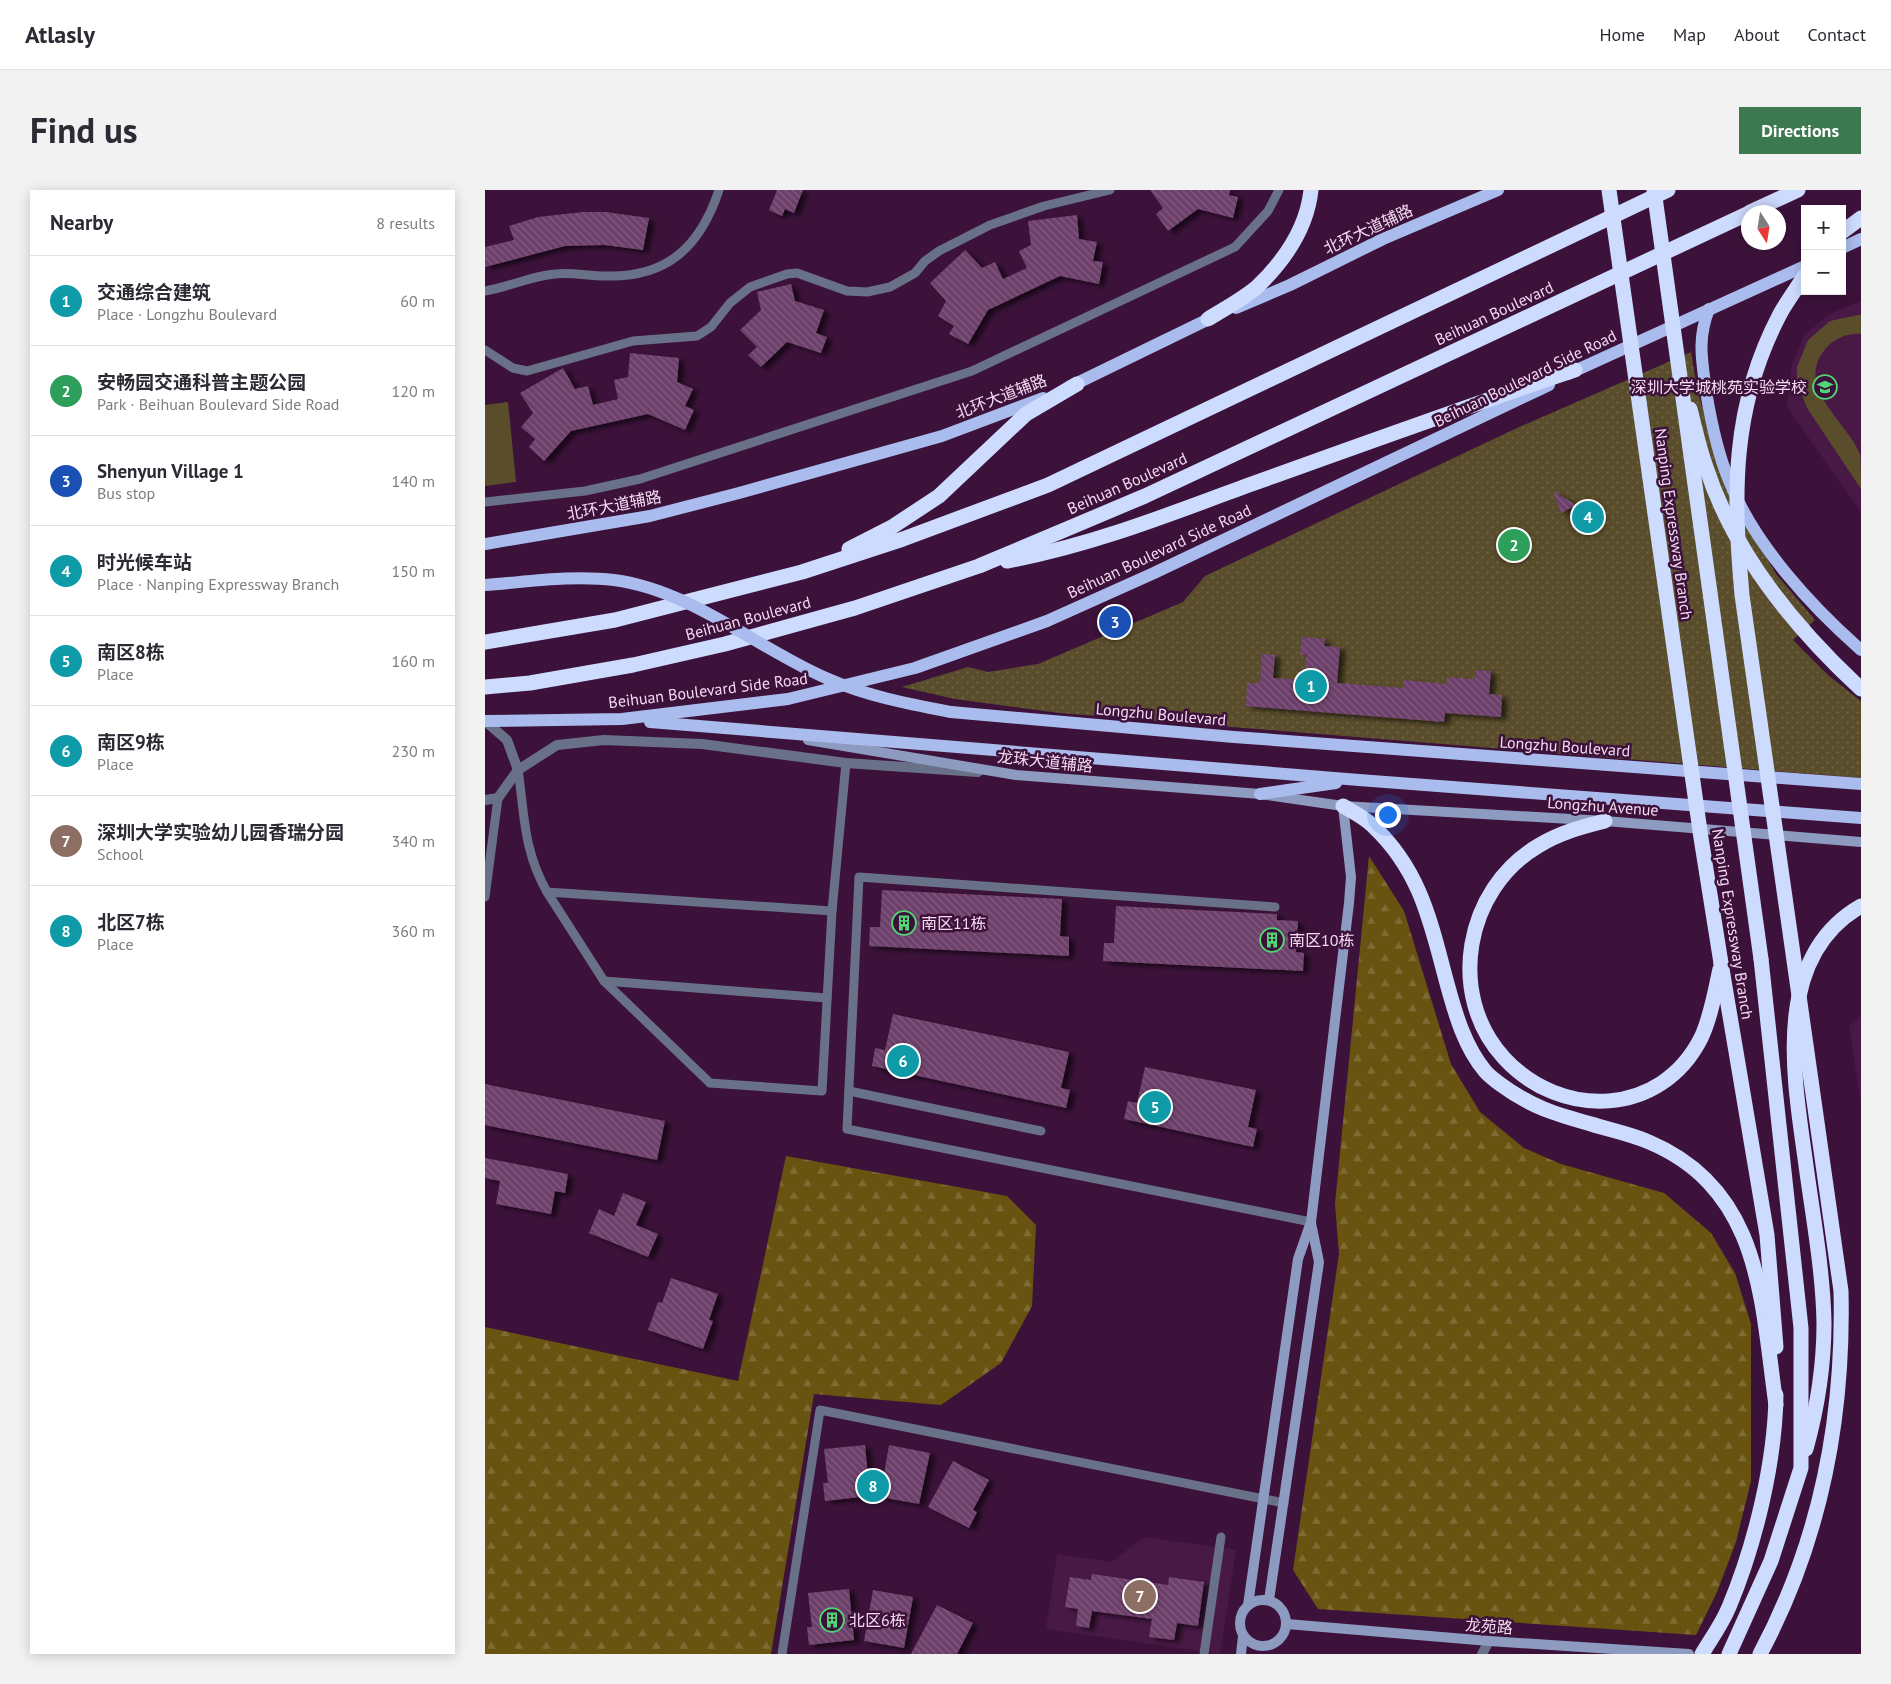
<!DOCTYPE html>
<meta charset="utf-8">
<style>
body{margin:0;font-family:"PT Sans","Noto Sans SC",sans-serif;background:#f2f2f3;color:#2b2b33}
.controls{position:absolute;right:15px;top:15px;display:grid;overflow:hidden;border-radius:0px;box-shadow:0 2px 12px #0003}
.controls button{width:45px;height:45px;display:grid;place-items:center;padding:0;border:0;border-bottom:1px solid #e1e1e2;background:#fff;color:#2b2b33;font:25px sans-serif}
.compass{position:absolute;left:1256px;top:15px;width:45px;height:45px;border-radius:50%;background:#fff;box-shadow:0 2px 12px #0003;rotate:168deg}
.you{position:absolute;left:902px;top:624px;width:18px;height:18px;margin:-12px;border:4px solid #fff;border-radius:50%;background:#1a73e8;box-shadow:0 0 0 8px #1a73e833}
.badge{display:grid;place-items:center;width:32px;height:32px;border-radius:50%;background:#3c7850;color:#fff;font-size:16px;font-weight:700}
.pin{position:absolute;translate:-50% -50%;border:2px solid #fff;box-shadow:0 1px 5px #0006}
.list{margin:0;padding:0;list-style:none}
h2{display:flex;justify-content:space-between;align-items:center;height:65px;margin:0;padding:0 20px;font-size:21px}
h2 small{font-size:16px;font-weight:400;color:#7c7c81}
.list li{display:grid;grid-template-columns:32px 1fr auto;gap:15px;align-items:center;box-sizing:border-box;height:90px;padding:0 20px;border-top:1px solid #e1e1e2}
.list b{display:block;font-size:19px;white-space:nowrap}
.list p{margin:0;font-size:16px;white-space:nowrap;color:#7c7c81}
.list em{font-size:16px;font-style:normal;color:#7c7c81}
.map{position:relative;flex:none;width:1376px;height:1464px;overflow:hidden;border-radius:0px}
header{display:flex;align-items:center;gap:30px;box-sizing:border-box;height:70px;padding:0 25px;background:#fff;border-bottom:1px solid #e1e1e2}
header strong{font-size:24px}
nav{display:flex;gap:28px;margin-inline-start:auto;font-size:18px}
.intro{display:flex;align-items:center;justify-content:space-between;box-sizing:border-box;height:120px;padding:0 30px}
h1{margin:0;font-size:35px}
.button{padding:12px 22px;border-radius:0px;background:#3c7850;color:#fff;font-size:18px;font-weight:700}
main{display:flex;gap:30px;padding:0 30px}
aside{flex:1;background:#fff;border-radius:0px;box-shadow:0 2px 12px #0003}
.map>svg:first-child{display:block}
.built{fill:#491946}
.green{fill:#5a4d2b}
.forest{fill:url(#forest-firs)}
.park{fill:url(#park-dots)}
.building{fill:url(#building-back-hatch);filter:url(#shadow)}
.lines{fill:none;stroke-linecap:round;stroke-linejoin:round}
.lane{stroke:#687188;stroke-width:9}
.street{stroke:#687188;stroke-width:10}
.secondary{stroke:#8d9bc1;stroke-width:10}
.primary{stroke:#aabced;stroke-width:12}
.highway{stroke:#cddbfe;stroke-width:15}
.primary-bridge{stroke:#aabced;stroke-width:12}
.highway-bridge{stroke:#cddbfe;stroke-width:15}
.labels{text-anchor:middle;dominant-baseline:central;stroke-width:5;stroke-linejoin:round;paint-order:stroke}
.street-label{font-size:16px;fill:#f5daf2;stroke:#3c123a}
.poi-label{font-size:16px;fill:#f5daf2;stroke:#3c123a;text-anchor:start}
</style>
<header>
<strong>Atlasly</strong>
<nav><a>Home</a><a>Map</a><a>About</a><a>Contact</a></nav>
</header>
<div class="intro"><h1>Find us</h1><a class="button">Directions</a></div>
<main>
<aside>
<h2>Nearby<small>8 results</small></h2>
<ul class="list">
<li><span class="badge" style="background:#0f9aa8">1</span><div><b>交通综合建筑</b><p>Place · Longzhu Boulevard</p></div><em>60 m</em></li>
<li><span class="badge" style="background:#2e9e5b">2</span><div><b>安畅园交通科普主题公园</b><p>Park · Beihuan Boulevard Side Road</p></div><em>120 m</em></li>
<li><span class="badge" style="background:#1a4fb4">3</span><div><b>Shenyun Village 1</b><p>Bus stop</p></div><em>140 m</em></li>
<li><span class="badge" style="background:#0f9aa8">4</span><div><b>时光候车站</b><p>Place · Nanping Expressway Branch</p></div><em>150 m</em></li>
<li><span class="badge" style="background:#0f9aa8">5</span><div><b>南区8栋</b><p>Place</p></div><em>160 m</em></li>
<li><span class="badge" style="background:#0f9aa8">6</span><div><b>南区9栋</b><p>Place</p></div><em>230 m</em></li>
<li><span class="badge" style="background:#8d6e63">7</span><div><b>深圳大学实验幼儿园香瑞分园</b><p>School</p></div><em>340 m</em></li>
<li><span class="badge" style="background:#0f9aa8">8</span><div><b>北区7栋</b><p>Place</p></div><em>360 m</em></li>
</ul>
</aside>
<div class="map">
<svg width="1376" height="1464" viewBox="0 0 1376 1464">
<defs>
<pattern id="forest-firs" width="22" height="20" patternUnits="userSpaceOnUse" patternTransform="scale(1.25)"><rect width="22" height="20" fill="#695311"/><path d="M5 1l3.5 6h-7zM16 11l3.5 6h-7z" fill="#7f6b34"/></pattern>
<pattern id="park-dots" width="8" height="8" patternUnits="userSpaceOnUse" patternTransform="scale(1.25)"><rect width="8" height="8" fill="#5a4d2b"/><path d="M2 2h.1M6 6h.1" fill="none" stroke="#72664a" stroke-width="1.8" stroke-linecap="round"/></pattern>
<pattern id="building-back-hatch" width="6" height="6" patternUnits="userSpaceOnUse" patternTransform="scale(1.25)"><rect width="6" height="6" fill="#6d406b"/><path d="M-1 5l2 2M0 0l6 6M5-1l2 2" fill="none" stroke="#825b81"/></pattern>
<filter id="shadow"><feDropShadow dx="5.5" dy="3" stdDeviation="2.5" flood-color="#0009"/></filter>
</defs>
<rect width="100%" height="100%" fill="#3c123a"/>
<g class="built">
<path d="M1376 111V322L1302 217 1306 178 1319 146 1343 125Z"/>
<path d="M1376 825V915L1364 835Z"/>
<path d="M660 1347 751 1360 735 1464 561 1439 572 1364 626 1372Z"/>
</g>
<g class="green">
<path d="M1373 125H1376V144C1363 143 1350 148 1341 158 1308 197 1362 231 1375 264 1376 273 1376 289 1376 299L1322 218 1312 192V177L1323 150 1345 131Z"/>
<path d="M23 212 31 292 0 296V215Z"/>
</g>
<g class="forest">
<path d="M884 666 919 721 966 874 995 922 1039 958 1076 974 1179 1003 1226 1043 1250 1083 1266 1134V1291L1251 1352 1232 1402 1211 1445 833 1419 808 1380 854 1064 850 1014Z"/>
<path d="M301 966 522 1006 551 1035 547 1116 516 1173 456 1215 329 1204 286 1464H0V1137L253 1191Z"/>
</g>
<path class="park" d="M1206 162 1212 198 1232 270 1257 326 1291 384 1330 430 1308 450 1344 486 1376 511V588L575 523 470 509 417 497 483 477 503 482 553 474 698 412 720 386 1032 238Z"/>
<g class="building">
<path d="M292 0H318L309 23 300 19 297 26 284 20Z"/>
<path d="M665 0H745L744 5 753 7 748 28 713 19 683 41 671 24 678 18Z"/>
<path d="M98 22H121L164 28 158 60 119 55 80 56 0 77V57L29 50 24 36 53 27Z"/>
<path d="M592 25 594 49 612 52 608 71 618 72 614 94 575 86 503 120 483 154 464 144 469 136 453 126 461 111 445 93 480 60 497 78 510 72 518 89 542 78 534 61 546 55 543 31Z"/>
<path d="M306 94 310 111 339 120 331 143 342 147 336 163 302 152 276 177 263 165 272 157 255 140 276 120 272 102Z"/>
<path d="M145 163 194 168 192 192 208 199 200 216 209 220 200 240 163 224 86 241 59 271 44 257 50 249 36 237 48 223 35 203 78 178 90 199 103 196 108 215 133 209 129 190 143 187Z"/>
<path d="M1068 301 1091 315 1076 323Z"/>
<path d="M817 447 840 449 839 456 855 457 852 493 918 498 919 490 962 494V487L990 489 991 480 1006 481 1004 504 1017 505 1016 527 960 523 959 532 761 516 762 493H775L777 464 790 465 788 488 819 490 821 465H815Z"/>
<path d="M397 700 577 709 575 746 584 747V766L384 756 385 737H395Z"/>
<path d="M631 716 792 724V730L813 731 811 762 819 763 818 781 618 771 619 753H629Z"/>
<path d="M408 824 584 862 576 898 585 900 581 918 387 876 390 858 400 860Z"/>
<path d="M660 877 771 900 763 937 772 939 768 957 639 929 643 911 652 913Z"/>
<path d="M0 894 180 931 172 970 0 935Z"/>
<path d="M0 968 83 984 80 1003 70 1001 66 1024 11 1014 15 991 0 988Z"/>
<path d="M138 1003 161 1012 151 1035 173 1044 163 1067 104 1043 114 1019 129 1026Z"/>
<path d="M186 1088 233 1104 224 1130 228 1131 218 1159 163 1140 173 1112 177 1113Z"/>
<path d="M380 1255 385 1306 340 1311 338 1293H343L339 1259Z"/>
<path d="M404 1255 445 1263 434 1314 395 1307Z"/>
<path d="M468 1271 504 1290 488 1320 492 1322 484 1338 443 1317Z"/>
<path d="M607 1384 683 1395 684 1387 719 1392 713 1436 692 1433 689 1450 664 1447 667 1429 607 1421 604 1438 591 1436 593 1419 580 1417 585 1387 606 1390Z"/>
<path d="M364 1399 369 1450 324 1455 322 1437H327L323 1403Z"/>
<path d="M388 1400 428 1407 419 1458 379 1451Z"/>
<path d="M452 1415 488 1433 472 1464H426Z"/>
</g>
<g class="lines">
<g class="lane">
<path d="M0 101C24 97 46 86 70 84 87 82 103 86 120 86 182 88 215 57 234 0"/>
<path d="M0 160 28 178 42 181 148 151 212 146 226 137 245 113 265 97 302 84 312 83 362 101 382 102 405 97 430 83 440 71 454 61 505 35 559 16 625 0"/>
<path d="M0 312 100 301 155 289 487 181 750 57 783 21 794 0"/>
<path d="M33 580C40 627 38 659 62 702L347 721 361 573"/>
<path d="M62 702 119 791 225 893 337 901 347 721"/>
<path d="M0 707 13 608"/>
<path d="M790 717 374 687 362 939 826 1032"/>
<path d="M119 791 342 808"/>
<path d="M364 901 556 941"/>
<path d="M297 1464 335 1220 799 1313"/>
<path d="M719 1464 736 1347"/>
</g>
<g class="street">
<path d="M0 531 22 550 33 580"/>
<path d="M0 610 13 608 33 580 72 555 119 550 217 554 361 573 493 582"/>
<path d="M997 1464 1004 1451"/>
</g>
<g class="secondary">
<path d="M323 550 531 585 775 604 858 616 1120 631 1376 652"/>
<circle cx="778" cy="1433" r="23"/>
<path d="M784 1410 834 1072 826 1033"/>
<path d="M763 1415 813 1069 826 1032 864 713 866 687 858 616"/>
<path d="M802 1434 1004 1451 1204 1464"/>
<path d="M756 1464 758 1446"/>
</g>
<g class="primary">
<path d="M1357 58 1376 49"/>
<path d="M751 118 805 95 898 49 1013 0"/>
<path d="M1224 119C1212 149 1217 171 1221 201 1226 232 1233 265 1245 293 1270 355 1326 416 1376 460"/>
<path d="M1083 184 1320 76"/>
<path d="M584 197 732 125"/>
<path d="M0 354 165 326 254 303 457 246 558 208"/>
<path d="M466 522 749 547 1376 594"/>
<path d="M0 531 137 529 303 509 430 478 562 431 669 383 1064 195"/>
<path d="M165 532 874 590 1376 628"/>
<path d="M775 604 851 593"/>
</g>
<g class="highway">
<path d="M1265 22 1313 0"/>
<path d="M1357 42 1376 28"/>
<path d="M723 129C739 119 758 109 772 97 799 71 822 38 826 0"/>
<path d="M1205 219C1210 238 1214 258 1221 277 1249 364 1310 438 1376 499"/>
<path d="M364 359 407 337 454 306 541 224 592 194"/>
<path d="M522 371C604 356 683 325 761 296 870 257 980 217 1090 180"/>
<path d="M0 452 130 430 317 382 418 349 563 295 1183 0"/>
<path d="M0 497 45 493 148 475 240 454 370 418 494 376 660 306 1264 23"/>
<path d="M858 616C868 622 880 628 888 636 937 682 946 735 963 797 971 826 980 857 1000 881 1004 886 1010 890 1015 894 1046 917 1070 924 1106 934 1125 940 1146 944 1164 952 1277 1000 1276 1110 1291 1215"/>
<path d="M1120 631C1096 637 1074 643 1053 656 980 699 961 805 1019 868 1076 930 1176 927 1216 848 1226 827 1230 801 1235 779"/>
<path d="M1236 773 1282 1045 1291 1157"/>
<path d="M1321 1259C1332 1219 1339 1175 1339 1133 1338 1078 1327 1022 1320 968 1308 884 1288 766 1376 716"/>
<path d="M1217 1464C1226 1449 1237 1434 1244 1417 1270 1355 1290 1273 1291 1205"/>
<path d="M1244 1464 1286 1371 1316 1278V1138L1276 769"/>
</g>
<path class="primary-bridge" d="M0 395C42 392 87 385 129 390 206 400 272 458 341 488 381 506 424 514 466 522"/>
<g class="highway-bridge">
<path d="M1124 0 1216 648 1236 773"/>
<path d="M1169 0 1276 769"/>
<path d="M1275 1464C1335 1352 1359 1227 1356 1101L1257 405C1248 304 1246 217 1295 124 1302 111 1312 98 1320 85"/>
</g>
</g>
<defs>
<g id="school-ring" transform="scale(1.25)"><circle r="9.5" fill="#3c123a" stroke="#50d674" stroke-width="1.5"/><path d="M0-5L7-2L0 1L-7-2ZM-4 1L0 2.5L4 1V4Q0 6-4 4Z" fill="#50d674"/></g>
<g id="building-ring" transform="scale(1.25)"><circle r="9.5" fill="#3c123a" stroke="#50d674" stroke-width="1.5"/><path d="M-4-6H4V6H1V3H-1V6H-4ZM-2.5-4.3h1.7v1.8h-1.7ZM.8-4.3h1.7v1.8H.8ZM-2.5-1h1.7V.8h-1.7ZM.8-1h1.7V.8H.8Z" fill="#50d674"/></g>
</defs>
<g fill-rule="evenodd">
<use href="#school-ring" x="1340" y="197"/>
<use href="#building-ring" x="419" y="733"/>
<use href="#building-ring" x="787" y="750"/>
<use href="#building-ring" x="347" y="1430"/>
</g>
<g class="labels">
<g class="street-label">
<text transform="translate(883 39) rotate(-25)">北环大道辅路</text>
<text transform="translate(1009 123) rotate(-25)">Beihuan Boulevard</text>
<text transform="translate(1040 188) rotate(-26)">Beihuan Boulevard Side Road</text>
<text transform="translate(516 206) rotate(-21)">北环大道辅路</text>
<text transform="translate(642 293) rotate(-24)">Beihuan Boulevard</text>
<text transform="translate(129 315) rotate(-11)">北环大道辅路</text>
<text transform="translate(1189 334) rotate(82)">Nanping Expressway Branch</text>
<text transform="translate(674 361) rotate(-25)">Beihuan Boulevard Side Road</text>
<text transform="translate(263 428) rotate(-15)">Beihuan Boulevard</text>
<text transform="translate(223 500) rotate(-7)">Beihuan Boulevard Side Road</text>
<text transform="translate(676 524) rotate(5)">Longzhu Boulevard</text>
<text transform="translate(1080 556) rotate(4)">Longzhu Boulevard</text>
<text transform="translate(560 571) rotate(6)">龙珠大道辅路</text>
<text transform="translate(1118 616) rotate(4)">Longzhu Avenue</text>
<text transform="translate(1248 734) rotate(81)">Nanping Expressway Branch</text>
<text transform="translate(1004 1436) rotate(4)">龙苑路</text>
</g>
<g class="poi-label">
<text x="1322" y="197" text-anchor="end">深圳大学城桃苑实验学校</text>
<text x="436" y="733">南区11栋</text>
<text x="804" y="750">南区10栋</text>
<text x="364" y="1430">北区6栋</text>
</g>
</g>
</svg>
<div class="controls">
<button>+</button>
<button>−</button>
</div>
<svg class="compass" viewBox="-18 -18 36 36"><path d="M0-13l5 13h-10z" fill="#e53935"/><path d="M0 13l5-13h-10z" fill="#7c7c81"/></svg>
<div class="you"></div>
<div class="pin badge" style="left:826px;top:496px;background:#0f9aa8">1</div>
<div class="pin badge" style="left:1029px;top:355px;background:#2e9e5b">2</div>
<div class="pin badge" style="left:630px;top:432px;background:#1a4fb4">3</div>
<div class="pin badge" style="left:1103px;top:327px;background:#0f9aa8">4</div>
<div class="pin badge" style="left:670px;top:917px;background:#0f9aa8">5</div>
<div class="pin badge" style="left:418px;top:871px;background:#0f9aa8">6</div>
<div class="pin badge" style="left:655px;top:1406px;background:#8d6e63">7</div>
<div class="pin badge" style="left:388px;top:1296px;background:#0f9aa8">8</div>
</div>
</main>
